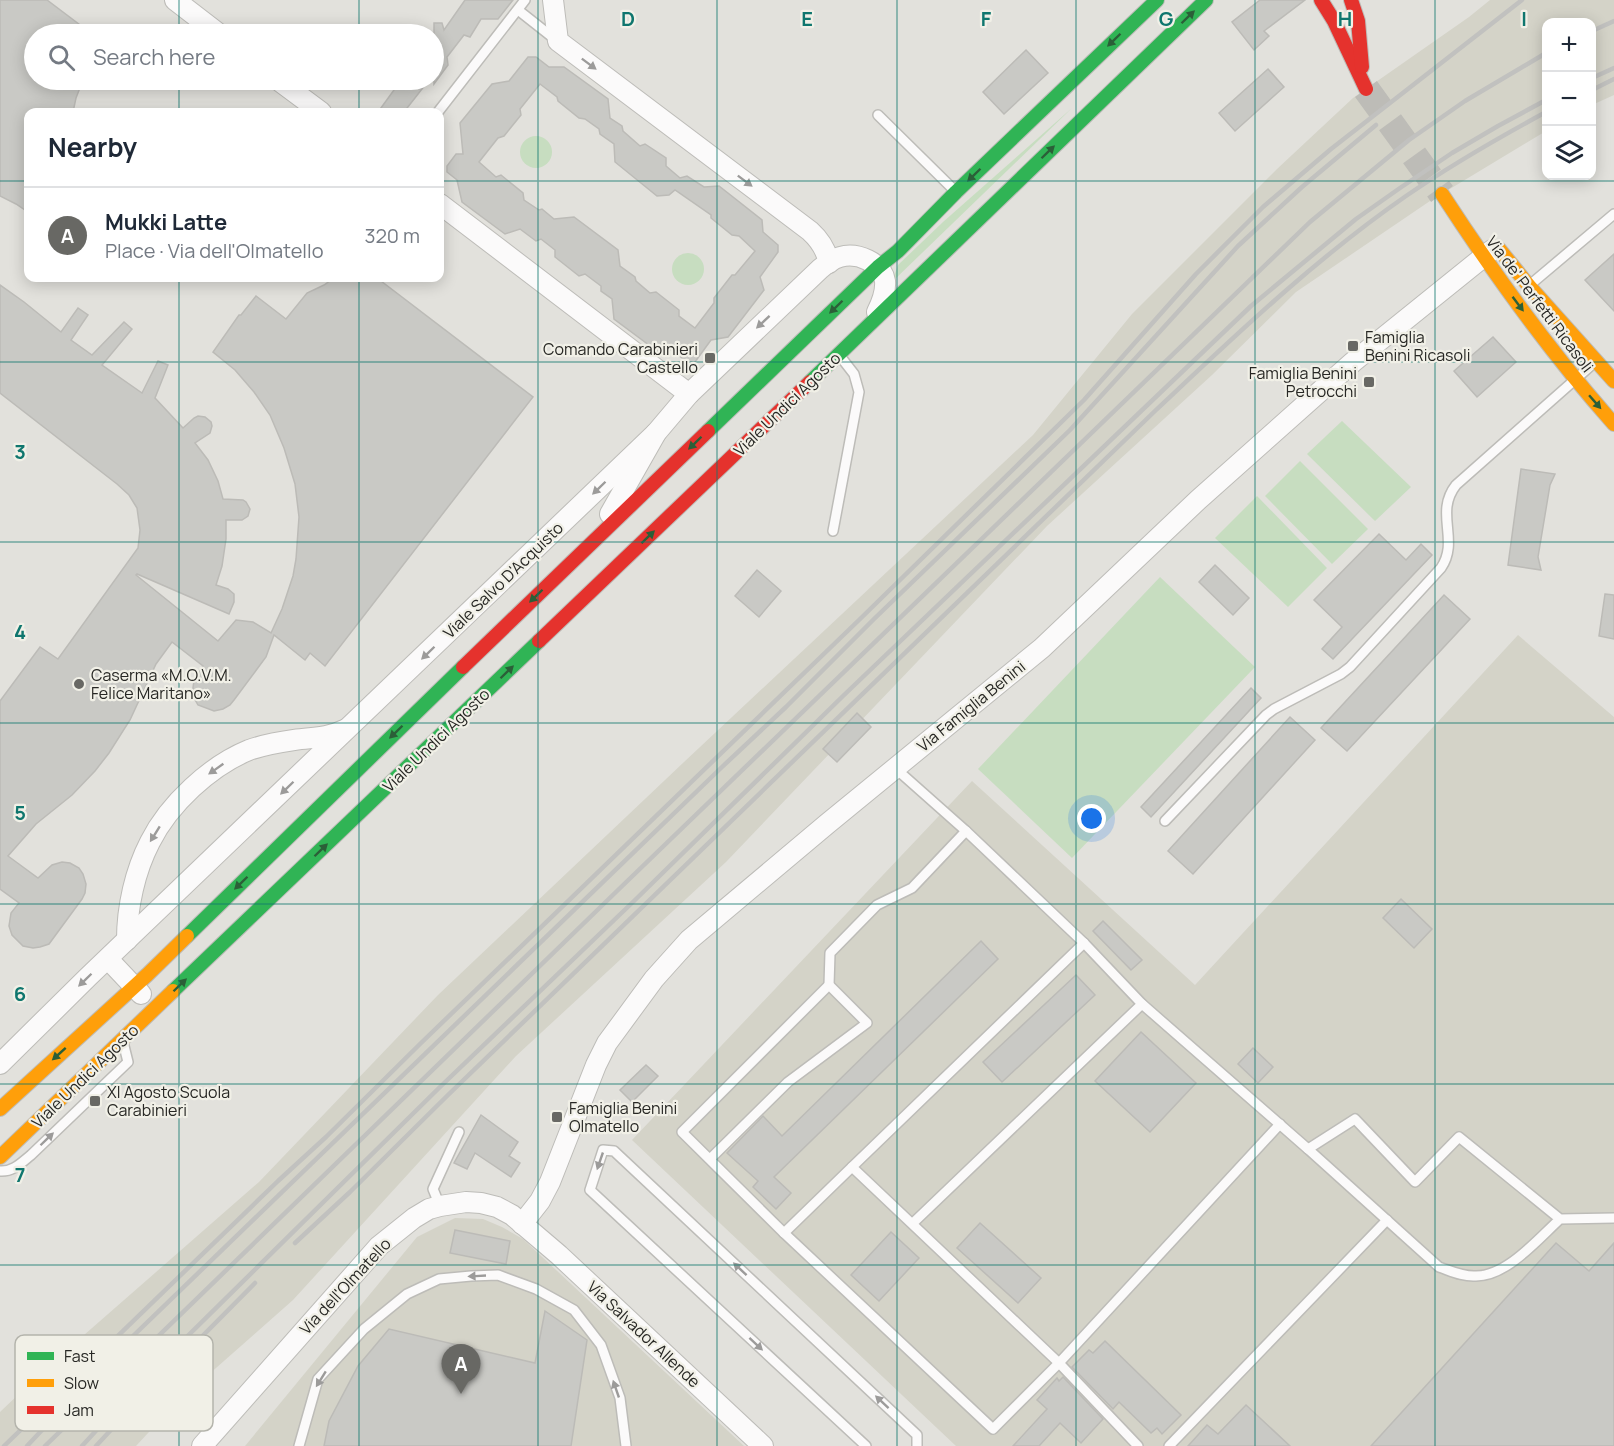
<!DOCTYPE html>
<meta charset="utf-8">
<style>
body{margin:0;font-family:Manrope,sans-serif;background:#f6f6f7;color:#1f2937}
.controls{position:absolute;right:18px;top:18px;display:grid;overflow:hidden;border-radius:12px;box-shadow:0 3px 15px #0003}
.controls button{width:54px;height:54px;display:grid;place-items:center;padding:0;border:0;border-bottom:2px solid #e0e1e3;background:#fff;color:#1f2937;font:30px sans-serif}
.you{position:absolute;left:1092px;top:819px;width:21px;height:21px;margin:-15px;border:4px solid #fff;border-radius:50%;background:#1a73e8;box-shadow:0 0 0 9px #1a73e833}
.badge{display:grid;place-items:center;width:39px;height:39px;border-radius:50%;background:#686864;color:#fff;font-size:20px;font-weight:700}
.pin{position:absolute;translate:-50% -50px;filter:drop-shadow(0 2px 3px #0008)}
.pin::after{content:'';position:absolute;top:32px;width:21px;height:18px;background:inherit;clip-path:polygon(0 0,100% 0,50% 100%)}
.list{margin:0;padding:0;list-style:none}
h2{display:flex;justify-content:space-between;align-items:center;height:78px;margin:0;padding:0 24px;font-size:26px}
h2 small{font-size:20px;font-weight:400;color:#747a83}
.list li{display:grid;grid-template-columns:39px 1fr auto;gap:18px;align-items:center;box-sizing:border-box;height:96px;padding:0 24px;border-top:2px solid #e0e1e3}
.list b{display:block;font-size:22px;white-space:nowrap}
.list p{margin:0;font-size:20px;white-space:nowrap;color:#747a83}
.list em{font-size:20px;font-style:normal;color:#747a83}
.icon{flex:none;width:33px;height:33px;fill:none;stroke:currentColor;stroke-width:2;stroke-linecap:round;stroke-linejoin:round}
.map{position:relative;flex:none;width:1614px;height:1446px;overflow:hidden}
.search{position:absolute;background:#fff;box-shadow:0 3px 15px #0003;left:24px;top:24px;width:420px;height:66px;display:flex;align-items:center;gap:15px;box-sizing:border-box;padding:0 21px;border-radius:33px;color:#747a83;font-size:22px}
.panel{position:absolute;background:#fff;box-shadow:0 3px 15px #0003;left:24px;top:108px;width:420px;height:174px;border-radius:12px}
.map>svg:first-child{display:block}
.built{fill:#d4d3c8}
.green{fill:#c7ddc0}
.building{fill:#c9c9c5;stroke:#bcbbb7;stroke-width:1.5;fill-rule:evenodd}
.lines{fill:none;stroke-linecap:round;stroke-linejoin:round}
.secondary-tunnel{stroke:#bdbcb7;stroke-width:27;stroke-dasharray:27 14;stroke-linecap:butt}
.lane-casing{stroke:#bdbcb8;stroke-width:12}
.street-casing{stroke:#bdbcb8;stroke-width:22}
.fast-casing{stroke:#bdbcb8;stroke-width:16}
.slow-casing{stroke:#bdbcb8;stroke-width:16}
.jam-casing{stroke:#bdbcb8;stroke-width:16}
.lane{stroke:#fbfafa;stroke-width:9}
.street{stroke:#fbfafa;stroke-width:20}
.fast{stroke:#30b455;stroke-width:14}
.slow{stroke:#ff9f0a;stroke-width:14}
.jam{stroke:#e5322d;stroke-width:14}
.rail{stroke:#c1c1bf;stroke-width:4.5}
.oneway{fill:#2b5f38}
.oneway2{fill:#9c9b9a}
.grid{fill:none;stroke:#0f766e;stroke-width:1.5;stroke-opacity:0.55}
.poi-dot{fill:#686864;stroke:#f1f0e7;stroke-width:2}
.labels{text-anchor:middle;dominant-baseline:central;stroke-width:4.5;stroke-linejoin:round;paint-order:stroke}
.street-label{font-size:16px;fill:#272724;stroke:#f1f0e7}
.poi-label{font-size:16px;fill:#272724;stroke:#f1f0e7;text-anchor:start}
.key{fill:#f1f0e7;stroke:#b4b4ac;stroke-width:1.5}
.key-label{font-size:16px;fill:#272724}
.grid-label{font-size:20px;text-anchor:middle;font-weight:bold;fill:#0f766e;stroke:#f1f0e7;stroke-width:4.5;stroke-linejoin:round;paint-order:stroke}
</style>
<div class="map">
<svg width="1614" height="1446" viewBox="0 0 1614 1446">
<rect width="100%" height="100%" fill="#e2e1dc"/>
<g class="built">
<path d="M1490 0H1614V95L1592 105V22H1546V131L1430 201 1296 292 1212 375 1047 526 726 862 516 1056 293 1300 174 1405 136 1446H0V1412L44 1370 259 1182 438 995 684 762 1033 435 1132 314 1277 169 1353 98 1469 17Z"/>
<path d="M1518 635 1614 717V1446H956L632 1140 972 781 1195 985Z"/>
<path d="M455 1218 483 1219 502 1227 523 1239 744 1446H245L417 1237Z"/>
</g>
<g class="green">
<path d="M1072 108 892 282 898 265 943 222Z"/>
<circle cx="536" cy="152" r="16"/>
<circle cx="688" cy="269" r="16"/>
<path d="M1342 421 1411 487 1375 521 1307 454Z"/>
<path d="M1300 461 1368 529 1332 564 1265 496Z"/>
<path d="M1257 496 1327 568 1288 607 1215 538Z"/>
<path d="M1160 577 1255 667 1072 858 978 769Z"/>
</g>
<g class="building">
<path d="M0 0H47L92 34H34V80H83L76 98 73 112H28V212L16 204 0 196Z"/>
<path d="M465 0H513L498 19H481L470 37 464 35 447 57 448 65 434 84V23H442L444 30Z"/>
<path d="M1260 0H1305L1264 31 1269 36 1254 50 1232 22Z"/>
<path d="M1026 50 1048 73 1004 114 983 92Z"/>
<path d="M528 57H536L549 67H564L608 99 610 118 622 126 623 131 640 146 645 144 666 158V166L680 178 687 176 704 187 719 186 762 220 763 232 778 245V252L760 277 764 290 728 337 711 340 695 362H688L669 349 657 351 614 319 612 299 601 291V286L585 274 579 276 555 257V250L541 239 536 241 520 229 505 234 462 202 457 180 447 172V166L456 154H463L460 123 492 84 509 81ZM540 84 557 97 558 101 579 118 585 119 599 129 600 134 614 144 615 162 657 196 669 195 675 190 711 215V218L732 235 739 236 755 251 735 275H732L714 298V303L695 328 679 316V310L656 292 650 293 636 281 635 277 620 266 618 250 574 217 554 219 542 209 539 210 524 200 523 193 501 175 496 177 479 162 498 138 504 136 521 115 520 109Z"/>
<path d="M1268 69 1284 87 1235 131 1219 113Z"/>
<path d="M392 80H429L404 112H378L394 90Z"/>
<path d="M1614 254V311L1585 280Z"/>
<path d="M334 278H377L533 397 325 666 310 653 305 660 274 635 266 657 234 700 230 705 223 709 214 711 198 705 194 698 193 688 194 680 203 666 172 642 156 664 130 720 109 753 95 771 72 795 36 824 8 856 38 878 52 865 62 862 70 863 79 868 83 874 86 884 85 893 82 899 49 944 40 947 33 948 23 946 12 935 9 926 11 913 19 903 0 889V701L40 647 58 659 138 548 140 530 137 508 129 495 117 484 0 393V285L24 302 61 332 78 308 88 315 71 340 92 355 124 322 132 329 102 365 142 393 158 361 168 365 155 398 183 428 194 418 198 416 205 417 211 422 212 426 210 433 195 443 208 460 218 481 223 499 243 500 246 502 250 509 248 516 242 520H226V539L222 566 216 585 228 589 234 594V602L229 614 137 574 136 575 218 641 236 620 253 622 271 633 282 609 293 576 296 559 299 517 295 484 284 448 270 415 254 392 235 370 213 352 239 315H241L256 296 286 319 307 293 324 285Z"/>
<path d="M1493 337 1516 362 1477 397 1454 371Z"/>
<path d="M1521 469 1555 474 1550 485 1538 557 1541 570 1508 565Z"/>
<path d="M1379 534 1406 560 1421 544 1432 555 1333 659 1322 649 1342 627 1314 600Z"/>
<path d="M1215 565 1249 598 1233 615 1199 582Z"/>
<path d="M757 570 781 591 759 617 735 596Z"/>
<path d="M1605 594 1614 595V639L1599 636Z"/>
<path d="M1444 595 1470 619 1347 751 1321 728Z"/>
<path d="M1251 688 1261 698 1151 817 1141 807Z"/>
<path d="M857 713 871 727 837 762 823 749Z"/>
<path d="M1290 717 1315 740 1193 874 1168 851Z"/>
<path d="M1401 899 1432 929 1414 948 1383 918Z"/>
<path d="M1103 921 1142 960 1131 970 1093 931Z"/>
<path d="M981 941 998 959 774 1177 791 1193 776 1209 753 1187 758 1181 727 1153 763 1116 782 1136Z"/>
<path d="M1076 975 1095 995 1002 1082 983 1062Z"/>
<path d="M1141 1032 1196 1083 1150 1132 1095 1081Z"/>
<path d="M1253 1048 1273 1067 1258 1083 1238 1064Z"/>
<path d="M646 1065 658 1076 632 1102 620 1090Z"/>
<path d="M481 1115 518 1142 509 1156 520 1163 511 1177 475 1153 467 1169 454 1163Z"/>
<path d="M980 1223 1041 1278 1018 1303 957 1248Z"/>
<path d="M455 1230 510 1241 506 1264 450 1253Z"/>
<path d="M891 1232 919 1258 879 1301 851 1275Z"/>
<path d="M1556 1243 1589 1271 1614 1243V1446H1371Z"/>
<path d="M545 1311 587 1340 571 1446H324L329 1421 358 1366 389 1329 535 1363Z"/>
<path d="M1105 1341 1181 1415 1162 1434 1157 1428 1151 1433 1119 1402 1113 1409 1072 1367 1089 1350 1093 1353Z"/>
<path d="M1063 1377 1103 1419 1081 1443 1060 1423 1039 1446H1013L1047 1409 1037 1400 1057 1378 1059 1381Z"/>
<path d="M1246 1405 1290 1446H1188L1207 1425 1218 1434Z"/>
</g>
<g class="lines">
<path class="secondary-tunnel" d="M1366 89 1442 194"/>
<g class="lane-casing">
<g id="lane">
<path d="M518 10 556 40"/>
<path d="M438 112 525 0"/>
<path d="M878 115 953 189"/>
<path d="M1531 284 1614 214"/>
<path d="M833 531 859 392 854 374 840 356"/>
<path d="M895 768 966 831 1084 943 1142 1004 1308 1149"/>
<path d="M1165 821 1266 715 1274 709 1341 674 1350 667 1441 568C1460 540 1434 513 1456 485L1595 362"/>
<path d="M1084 943 852 1167 1059 1363 1138 1446"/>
<path d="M829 985 830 953 877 905 912 888 966 831"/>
<path d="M710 1159 788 1082 867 1023 829 985 682 1132 784 1233 852 1167"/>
<path d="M0 1171C13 1172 21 1163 31 1155L128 1062 124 1046"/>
<path d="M440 1206 433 1189 459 1132"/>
<path d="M1560 1219C1538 1239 1507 1276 1476 1276 1463 1277 1451 1271 1439 1267L1308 1149 1355 1119 1415 1182 1459 1137 1560 1219 1614 1218"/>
<path d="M913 1223 1142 1004"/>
<path d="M784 1233 993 1429 1059 1363 1280 1124"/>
<path d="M299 1446 318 1379 364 1329 407 1294 439 1279 471 1276 498 1275 536 1289 574 1310 601 1345 620 1398 626 1446"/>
<path d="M866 1446 590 1190 603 1150 614 1151 917 1435V1446"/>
<path d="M1169 1446 1387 1220"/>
</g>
</g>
<g class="street-casing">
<g id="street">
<path d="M175 0 219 34"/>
<path d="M553 0 558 41 810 231C820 240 826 249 829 263"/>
<path d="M278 80 321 112"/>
<path d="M440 204 689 394"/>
<path d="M610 514 656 433 689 394 820 269C826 264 833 259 840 257 857 252 882 262 885 281 886 292 882 302 877 312"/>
<path d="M127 940C127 907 135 871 150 842 169 804 210 766 249 750 263 745 280 742 294 740 313 737 325 739 344 730"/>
<path d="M108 959 141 994"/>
<path d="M0 1064 88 977 656 433"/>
<path d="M522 1224 540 1201 550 1182 596 1065 607 1043 654 979 689 940 827 824 1042 648 1198 500 1353 362 1492 250"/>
<path d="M202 1446 379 1246 414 1218 429 1209 440 1206 466 1202 481 1203 497 1207 512 1215 559 1255 763 1446"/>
</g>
</g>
<g class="fast-casing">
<g id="fast">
<path d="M810 382 1206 0"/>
<path d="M708 431 878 267 898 251 956 192 1157 0"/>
<path d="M187 936 463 667"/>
<path d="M173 991 539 641"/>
</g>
</g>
<g class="slow-casing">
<g id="slow">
<path d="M1442 194C1494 274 1550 352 1614 424"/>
<path d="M1499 249 1529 286 1614 381"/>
<path d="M0 1109 147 975 187 936"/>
<path d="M0 1157 173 991"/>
</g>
</g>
<g class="jam-casing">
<g id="jam">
<path d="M1321 0 1334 21 1366 89"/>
<path d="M1351 0 1358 21 1362 67"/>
<path d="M539 641 810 382"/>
<path d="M463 667 708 431"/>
</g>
</g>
<use href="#lane" class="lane"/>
<use href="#street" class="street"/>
<use href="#fast" class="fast"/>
<use href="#slow" class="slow"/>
<use href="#jam" class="jam"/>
<g class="rail">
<path d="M1592 31 1614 21"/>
<path d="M1592 78 1614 68"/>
<path d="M1592 90 1614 79"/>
<path d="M295 1243 350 1192 448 1095 1156 410C1236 335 1315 259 1406 196 1451 165 1498 138 1546 112"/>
<path d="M4 1446 278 1181 326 1137 420 1044 859 620 1084 400 1196 274 1263 207 1331 149 1522 0"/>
<path d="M27 1446 102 1366 722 767 786 707 874 619 1070 430 1238 246 1302 187 1376 125"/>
<path d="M45 1446 617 891 1310 222 1409 140 1465 101 1546 53"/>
<path d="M82 1446 139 1384 440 1087 634 901 843 696 1251 306 1356 219 1400 188 1452 153 1498 126 1546 100"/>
<path d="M96 1446 134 1405 255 1283"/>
</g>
</g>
<defs><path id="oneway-solid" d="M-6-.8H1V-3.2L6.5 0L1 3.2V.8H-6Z" transform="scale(1.5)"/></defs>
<g class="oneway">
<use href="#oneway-solid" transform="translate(1188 17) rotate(-44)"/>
<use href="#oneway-solid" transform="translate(1114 40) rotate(136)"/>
<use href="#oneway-solid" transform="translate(1048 152) rotate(-44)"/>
<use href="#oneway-solid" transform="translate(974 175) rotate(136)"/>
<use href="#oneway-solid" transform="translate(1518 304) rotate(53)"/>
<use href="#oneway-solid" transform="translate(836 307) rotate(136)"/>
<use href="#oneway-solid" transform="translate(1595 402) rotate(49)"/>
<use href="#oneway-solid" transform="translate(695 443) rotate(136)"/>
<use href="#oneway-solid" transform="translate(648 537) rotate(-44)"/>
<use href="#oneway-solid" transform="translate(536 596) rotate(136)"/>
<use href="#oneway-solid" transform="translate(507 672) rotate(-44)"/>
<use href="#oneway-solid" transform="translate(396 732) rotate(136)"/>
<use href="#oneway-solid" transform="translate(321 850) rotate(-44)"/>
<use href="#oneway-solid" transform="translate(241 883) rotate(136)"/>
<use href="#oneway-solid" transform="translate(180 985) rotate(-44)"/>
<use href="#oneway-solid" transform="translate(59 1054) rotate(138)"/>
</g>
<g class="oneway2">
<use href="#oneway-solid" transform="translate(589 64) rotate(37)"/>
<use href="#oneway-solid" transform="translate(745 181) rotate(37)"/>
<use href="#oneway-solid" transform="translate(763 322) rotate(137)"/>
<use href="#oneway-solid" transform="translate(599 488) rotate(136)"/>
<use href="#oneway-solid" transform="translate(428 653) rotate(136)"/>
<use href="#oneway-solid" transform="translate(216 769) rotate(145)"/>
<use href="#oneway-solid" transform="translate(287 788) rotate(136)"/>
<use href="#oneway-solid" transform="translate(155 834) rotate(122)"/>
<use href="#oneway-solid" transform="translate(85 980) rotate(136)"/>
<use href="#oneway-solid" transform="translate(47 1139) rotate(-44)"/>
<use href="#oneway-solid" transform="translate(600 1161) rotate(109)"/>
<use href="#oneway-solid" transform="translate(740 1269) rotate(-137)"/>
<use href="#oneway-solid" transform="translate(477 1276) rotate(177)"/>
<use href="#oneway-solid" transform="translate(756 1344) rotate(43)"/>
<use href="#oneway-solid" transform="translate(321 1379) rotate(122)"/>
<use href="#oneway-solid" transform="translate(616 1389) rotate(-109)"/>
<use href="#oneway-solid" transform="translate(882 1402) rotate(-137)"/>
</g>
<path class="grid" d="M179 0V34M359 0V34M538 0V1446M717 0V1446M897 0V1446M1076 0V1446M1255 0V1446M1435 0V1446M179 80V112M359 80V112M0 181H28M440 181H1614M179 278V1446M359 278V1446M0 362H1614M0 542H1614M0 723H1614M0 904H1614M0 1084H1614M0 1265H1614"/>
<g class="poi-dot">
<rect x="1347" y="340" width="12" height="12" rx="3"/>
<rect x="704" y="352" width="12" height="12" rx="3"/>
<rect x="1363" y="376" width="12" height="12" rx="3"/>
<circle cx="79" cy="684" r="6"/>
<rect x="89" y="1095" width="12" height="12" rx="3"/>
<rect x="551" y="1111" width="12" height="12" rx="3"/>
</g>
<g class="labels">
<g class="street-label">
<text transform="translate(1540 304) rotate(53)">Via de' Perfetti Ricasoli</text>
<text transform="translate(787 404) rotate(-44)">Viale Undici Agosto</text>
<text transform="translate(503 580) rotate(-44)">Viale Salvo D'Acquisto</text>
<text transform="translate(971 706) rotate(-39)">Via Famiglia Benini</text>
<text transform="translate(436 740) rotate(-44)">Viale Undici Agosto</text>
<text transform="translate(85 1076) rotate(-44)">Viale Undici Agosto</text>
<text transform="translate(345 1286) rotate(-47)">Via dell'Olmatello</text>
<text transform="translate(644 1334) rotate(43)">Via Salvador Allende</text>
</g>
<g class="poi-label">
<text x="1365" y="337">Famiglia<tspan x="1365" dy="18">Benini Ricasoli</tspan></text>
<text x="698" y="349" text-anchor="end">Comando Carabinieri<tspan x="698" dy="18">Castello</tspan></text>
<text x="1357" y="373" text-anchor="end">Famiglia Benini<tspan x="1357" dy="18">Petrocchi</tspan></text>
<text x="91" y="675">Caserma «M.O.V.M.<tspan x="91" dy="18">Felice Maritano»</tspan></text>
<text x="107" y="1092">XI Agosto Scuola<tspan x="107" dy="18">Carabinieri</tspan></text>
<text x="569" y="1108">Famiglia Benini<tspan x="569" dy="18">Olmatello</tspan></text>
</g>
</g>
<rect x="15" y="1335" width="198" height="96" rx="9" class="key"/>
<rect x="27" y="1352" width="27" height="8" fill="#30b455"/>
<rect x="27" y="1379" width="27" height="8" fill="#ff9f0a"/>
<rect x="27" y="1406" width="27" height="8" fill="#e5322d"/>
<g class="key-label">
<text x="64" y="1362">Fast</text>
<text x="64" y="1389">Slow</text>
<text x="64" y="1416">Jam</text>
</g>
<g class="grid-label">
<text x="628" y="26">D</text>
<text x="807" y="26">E</text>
<text x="986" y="26">F</text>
<text x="1166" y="26">G</text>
<text x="1345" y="26">H</text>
<text x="1524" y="26">I</text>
<text x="20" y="459">3</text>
<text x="20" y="639">4</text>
<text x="20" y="820">5</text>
<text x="20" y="1001">6</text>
<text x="20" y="1182">7</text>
</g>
</svg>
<div class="controls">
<button>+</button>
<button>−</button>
<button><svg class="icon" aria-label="layers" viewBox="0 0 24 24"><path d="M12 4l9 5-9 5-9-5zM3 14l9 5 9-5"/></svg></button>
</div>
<div class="you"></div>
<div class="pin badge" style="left:461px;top:1394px">A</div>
<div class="search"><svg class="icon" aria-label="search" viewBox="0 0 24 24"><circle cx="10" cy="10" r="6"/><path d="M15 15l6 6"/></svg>Search here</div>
<section class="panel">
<h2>Nearby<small></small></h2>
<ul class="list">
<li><span class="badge">A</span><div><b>Mukki Latte</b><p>Place · Via dell'Olmatello</p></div><em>320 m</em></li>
</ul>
</section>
</div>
